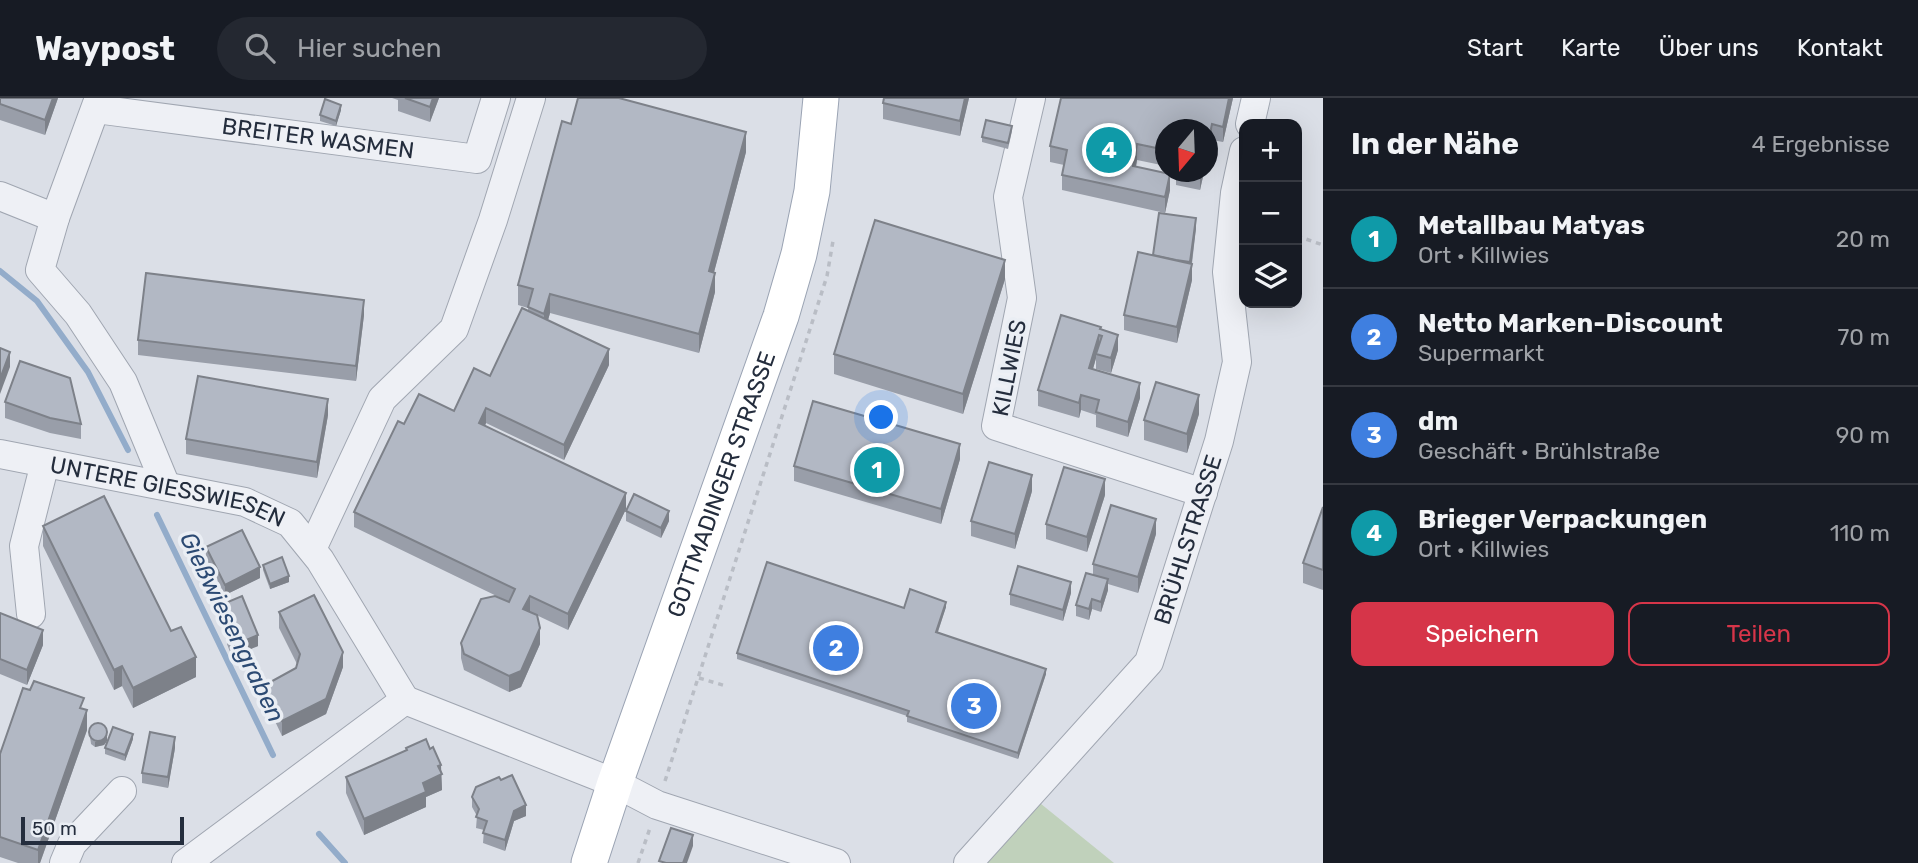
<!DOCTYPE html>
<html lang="de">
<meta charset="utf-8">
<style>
body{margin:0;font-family:Rubik,sans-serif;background:#242831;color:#f1f3f6}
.controls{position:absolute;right:21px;top:21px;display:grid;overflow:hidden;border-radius:14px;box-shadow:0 7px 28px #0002}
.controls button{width:63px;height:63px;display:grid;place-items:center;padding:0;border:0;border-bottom:2px solid #363941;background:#171b24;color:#f1f3f6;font:35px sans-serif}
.compass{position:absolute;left:1155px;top:21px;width:63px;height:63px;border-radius:50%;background:#171b24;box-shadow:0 7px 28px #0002;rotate:199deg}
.scale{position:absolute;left:21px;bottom:18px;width:163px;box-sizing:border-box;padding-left:7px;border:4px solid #242d3d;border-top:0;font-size:19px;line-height:24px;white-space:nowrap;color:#242d3d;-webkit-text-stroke:5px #eaeef4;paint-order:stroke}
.you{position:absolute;left:882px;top:320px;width:24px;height:24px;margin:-18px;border:5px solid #fff;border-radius:50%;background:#1a73e8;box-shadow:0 0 0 10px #1a73e833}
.badge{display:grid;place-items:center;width:46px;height:46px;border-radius:50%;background:#d63549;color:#fff;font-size:23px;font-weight:700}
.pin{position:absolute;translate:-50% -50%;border:4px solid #fff;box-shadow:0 2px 7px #0006}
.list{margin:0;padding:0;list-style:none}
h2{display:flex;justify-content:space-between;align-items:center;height:91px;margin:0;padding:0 28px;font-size:30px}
h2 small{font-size:23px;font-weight:400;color:#9ea1a6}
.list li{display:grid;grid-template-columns:46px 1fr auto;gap:21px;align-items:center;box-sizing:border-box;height:98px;padding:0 28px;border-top:2px solid #363941}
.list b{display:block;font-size:26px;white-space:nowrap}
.list p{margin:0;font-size:23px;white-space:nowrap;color:#9ea1a6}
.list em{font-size:23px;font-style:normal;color:#9ea1a6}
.actions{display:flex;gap:14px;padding:21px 28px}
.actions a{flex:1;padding:16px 0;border:2px solid #d63549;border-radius:14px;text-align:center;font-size:24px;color:#d63549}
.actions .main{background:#d63549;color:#fff}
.icon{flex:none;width:38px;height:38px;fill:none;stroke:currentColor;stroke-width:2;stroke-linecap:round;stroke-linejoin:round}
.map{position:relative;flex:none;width:1323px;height:765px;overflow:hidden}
header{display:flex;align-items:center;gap:42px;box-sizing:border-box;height:98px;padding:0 35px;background:#171b24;border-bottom:2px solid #363941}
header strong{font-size:33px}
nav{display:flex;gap:38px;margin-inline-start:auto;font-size:24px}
.search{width:490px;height:63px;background:#242831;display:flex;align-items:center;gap:18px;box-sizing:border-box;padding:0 24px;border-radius:38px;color:#9ea1a6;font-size:26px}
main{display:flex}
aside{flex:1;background:#171b24}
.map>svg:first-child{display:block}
.green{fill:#c0d1bb}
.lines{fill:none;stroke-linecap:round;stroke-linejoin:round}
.stream{stroke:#93acca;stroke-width:6}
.minor-casing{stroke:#a0a6b1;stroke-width:30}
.major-casing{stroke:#9aa3b3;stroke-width:37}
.path{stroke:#b9bdc5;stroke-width:3.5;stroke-dasharray:5 5;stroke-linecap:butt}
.minor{stroke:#eef0f5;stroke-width:28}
.major{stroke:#fff;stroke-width:35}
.wall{fill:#999ea9}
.shaded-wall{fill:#7d8189}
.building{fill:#b2b8c4;stroke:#7d8189;stroke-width:2}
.labels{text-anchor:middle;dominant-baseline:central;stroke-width:7;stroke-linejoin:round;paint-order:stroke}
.street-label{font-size:23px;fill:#242d3d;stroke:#eaeef4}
.water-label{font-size:24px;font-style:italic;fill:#2c4a73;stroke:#eaeef4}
</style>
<header>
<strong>Waypost</strong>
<div class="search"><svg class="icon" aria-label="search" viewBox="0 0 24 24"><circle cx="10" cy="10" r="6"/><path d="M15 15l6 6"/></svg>Hier suchen</div>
<nav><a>Start</a><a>Karte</a><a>Über uns</a><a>Kontakt</a></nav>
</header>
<main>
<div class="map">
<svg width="1323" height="765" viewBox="0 0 1323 765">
<rect width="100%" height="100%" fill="#dbdfe7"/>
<path class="green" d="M1030 697 1114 765H968Z"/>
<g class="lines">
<g class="stream">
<path d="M0 173 37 203 88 274 128 352"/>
<path d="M157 417 273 657"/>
<path d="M319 736 345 765"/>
</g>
<g class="minor-casing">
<g id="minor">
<path d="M99 0 55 120 40 172 78 216 123 284 166 388"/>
<path d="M1031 0 1008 99 1022 200 996 328 1203 395"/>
<path id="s1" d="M96 11 477 61 496 0"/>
<path d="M1250 26 1256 0"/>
<path d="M0 98 55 120"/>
<path id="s2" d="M0 356 245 404 290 425 320 462 405 602"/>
<path d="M312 451 382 301 454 231 493 122 531 0"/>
<path d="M31 516 24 448 45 365"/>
<path d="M405 602 615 685 657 707 836 765"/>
<path d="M64 765 72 746 122 693"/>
<path d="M186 765 405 602"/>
<path id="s3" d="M968 765 1149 564 1219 343 1237 264 1227 174 1235 95 1244 53"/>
</g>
</g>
<g class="major-casing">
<g id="major">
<path id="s4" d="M589 765 615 685 781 218 799 156 812 93 821 0"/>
</g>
</g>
<g class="path">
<path d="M1297 138 1323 147"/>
<path d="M699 580 726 588"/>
<path d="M665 683 827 178 833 143"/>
<path d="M638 765 650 730"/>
</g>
<use href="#minor" class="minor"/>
<use href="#major" class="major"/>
</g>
<g class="wall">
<path d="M0 0H58L45 37 0 22Z"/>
<path d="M392 0H439L430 24 398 13V2Z"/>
<path d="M884 0H969L960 38 883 21V5Z"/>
<path d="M1061 0H1233L1223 44 1212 42 1208 60V32H1166V68L1137 62 1136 69 1170 92 1165 115 1062 92V77L1064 67 1050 64V48Z"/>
<path d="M341 12 336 28 320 23V17Z"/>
<path d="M571 26 746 54 714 174 715 194 699 255 550 215 548 222 609 267 564 362 486 325 485 328 626 411 568 532 530 514 540 546 521 589 509 594 464 572 461 560V545L509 504 354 429V414L404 326 454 313 490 278 528 213V210L518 207V187Z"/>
<path d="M1012 33 1008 51 982 44V39Z"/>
<path d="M1176 74H1204L1200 92 1176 87Z"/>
<path d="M1196 130 1192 166V182L1177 245 1124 232V217L1153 157Z"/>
<path d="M1005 181 963 316 834 276V256Z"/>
<path d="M364 217 356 283 138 257V242Z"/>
<path d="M1101 231 1118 252 1111 275 1096 271V260L1093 271 1140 300 1128 339 1096 329V317L1081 312 1079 320 1038 308V292Z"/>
<path d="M5 304 81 326V341L50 335 5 320Z"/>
<path d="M1199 316 1187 355 1144 342V322Z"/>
<path d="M328 317 317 380 186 356V341Z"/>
<path d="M960 361 941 426 794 383V368Z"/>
<path d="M1032 393 1015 451 971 438V423Z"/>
<path d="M1105 397 1087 454 1046 441V426Z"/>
<path d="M1323 409V492L1303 485V465Z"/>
<path d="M626 413 669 423 661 440 626 423Z"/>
<path d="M43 428 171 533 196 579 133 610 122 588 114 592 43 448Z"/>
<path d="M1156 436 1138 495 1108 486V492L1101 514 1092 511 1089 522 1076 518V507L1093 477V466Z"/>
<path d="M206 449 260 480 225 497 206 460Z"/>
<path d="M263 467 289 484 270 491 263 472Z"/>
<path d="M1071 495 1063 523 1010 507V496Z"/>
<path d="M223 506 258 548 232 559 227 546V535L230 533 223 516Z"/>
<path d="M946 509 938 534 1046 576 1018 661 907 624V618L737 561V555L904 510Z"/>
<path d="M279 514 343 569 326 616 282 638 265 602V587L296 570 297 566 279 530Z"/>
<path d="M0 515 43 547 27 587 0 576Z"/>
<path d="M84 611 87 632 40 765H18L0 759V656Z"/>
<path d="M89 631 107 643 104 647 95 649 91 646Z"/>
<path d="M133 641 125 663 105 656V650Z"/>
<path d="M175 650 168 690 142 685V675Z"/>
<path d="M406 650 441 674 442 692 426 699V709L364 737 346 695V679L406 653Z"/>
<path d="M472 699 526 718 514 723 505 753 483 745 484 732 476 730 477 718 472 709Z"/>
</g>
<g class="shaded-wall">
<path d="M53 0H58L45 37V22Z"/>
<path d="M433 0H439L430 24V9Z"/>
<path d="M965 0H969L960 38V23Z"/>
<path d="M1229 0H1233L1223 44V29Z"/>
<path d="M341 7V12L336 28V23Z"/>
<path d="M1212 26V42L1208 60V45Z"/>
<path d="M746 34V54L709 193V173Z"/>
<path d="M1137 46V62L1133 84V68Z"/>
<path d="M1201 74H1204L1200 92V77Z"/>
<path d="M1170 76V92L1165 115V99Z"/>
<path d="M1196 120V130L1191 170 1192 166V182L1177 245V229L1190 173V164Z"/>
<path d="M1005 162V181L963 316V296Z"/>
<path d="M715 175V194L699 255V236Z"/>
<path d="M550 196V215L544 236V216Z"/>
<path d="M364 202V217L356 283V268Z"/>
<path d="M1099 237V252L1096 256V260L1089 285V270Z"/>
<path d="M1118 237V252L1111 275V260Z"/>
<path d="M609 251V267L564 362V347Z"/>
<path d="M10 254V269L0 296V281Z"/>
<path d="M1140 285V300L1128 339V324Z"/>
<path d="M1081 297V312L1079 320V305Z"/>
<path d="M1199 297V316L1187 355V336Z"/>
<path d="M328 301V317L317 380V364Z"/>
<path d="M486 310V325L479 340V325Z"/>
<path d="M960 346V361L941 426V411Z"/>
<path d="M1032 377V393L1015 451V436Z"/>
<path d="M1105 381V397L1087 454V439Z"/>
<path d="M626 395V411L568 532V516Z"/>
<path d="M669 413V423L661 440V430Z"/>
<path d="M1156 421V436L1138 495V479Z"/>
<path d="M260 469V480L225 497V487Z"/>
<path d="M289 478V484L270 491V486Z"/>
<path d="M1108 481V492L1101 514V504Z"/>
<path d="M1071 484V495L1063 523V512Z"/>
<path d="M530 498V514L523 511Z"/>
<path d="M1092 501V511L1089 522V511Z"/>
<path d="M946 504V509L936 539V534Z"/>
<path d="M540 530V546L521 589 509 594V578Z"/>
<path d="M43 532V547L27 587V572Z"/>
<path d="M258 537V548L232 559V548Z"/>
<path d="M343 554V569L326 616 282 638V623Z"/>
<path d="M196 559V579L133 610V590Z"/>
<path d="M122 568V588L114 592V572Z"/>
<path d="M1046 571V576L1018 661V655Z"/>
<path d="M87 612V632L40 765H38V752Z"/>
<path d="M133 636V641L125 663V657Z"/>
<path d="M107 638V643L104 647 95 649V644Z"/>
<path d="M175 639V650L168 690V679Z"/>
<path d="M441 667 442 692 426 699V709L364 737V721Z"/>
<path d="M526 707V718L514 723 505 753V742L514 713Z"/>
<path d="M693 737V748L687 765H683Z"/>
</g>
<g class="building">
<path d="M0 0H53L45 22 0 6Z"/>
<path d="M405 0H433L430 9Z"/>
<path d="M578 0H619L746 34 709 173 715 175 699 236 550 196 544 216 528 209 533 191 518 187 562 23 571 26Z"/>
<path d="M884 0H965L960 23 883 5Z"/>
<path d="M1061 0H1229L1223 29 1212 26 1208 45V32H1166V52L1137 46 1133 68 1170 76 1165 99 1062 77 1067 52 1050 48Z"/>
<path d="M325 1 341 7 336 23 320 17Z"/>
<path d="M986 22 1012 28 1008 45 982 39Z"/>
<path d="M1184 74H1201L1200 77Z"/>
<path d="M1159 115 1196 120 1190 164 1176 162 1153 157Z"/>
<path d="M875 122 1005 162 963 296 834 256Z"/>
<path d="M1138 154 1192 166 1177 229 1124 217Z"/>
<path d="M146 175 364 202 356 268 138 242Z"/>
<path d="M522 210 609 251 564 347 486 310 479 325 626 395 568 516 530 498 523 511 537 517 540 530 521 573 509 578 464 556 461 545 481 501 495 498 509 504 515 491 354 414 398 323 404 326 419 296 454 313 474 270 490 278Z"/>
<path d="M1061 217 1101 229 1100 231 1118 237 1111 260 1096 256 1102 238 1099 237 1089 270 1140 285 1128 324 1096 314 1099 302 1081 297 1079 305 1038 292Z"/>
<path d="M0 250 10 254 0 281Z"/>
<path d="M20 263 70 280 81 326 50 320 5 304Z"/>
<path d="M198 278 328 301 317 364 186 341Z"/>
<path d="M1156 284 1199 297 1187 336 1144 322Z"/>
<path d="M813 303 960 346 941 411 794 368Z"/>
<path d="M989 364 1032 377 1015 436 971 423Z"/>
<path d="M1064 369 1105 381 1087 439 1046 426Z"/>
<path d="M634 396 669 413 661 430 626 413Z"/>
<path d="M104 398 171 533 181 529 196 559 133 590 122 568 114 572 43 428Z"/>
<path d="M1111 407 1156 421 1138 479 1093 466Z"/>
<path d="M1323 409V472L1303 465Z"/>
<path d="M242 432 260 469 225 487 206 449Z"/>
<path d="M282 459 289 478 270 486 263 467Z"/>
<path d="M767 464 904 510 910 491 946 504 936 534 1046 571 1018 655 907 618 909 613 737 555Z"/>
<path d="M1018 468 1071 484 1063 512 1010 496Z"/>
<path d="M1086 475 1108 481 1101 504 1092 501 1089 511 1076 507Z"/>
<path d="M314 497 343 554 326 601 282 623 265 587 296 570 300 556 279 514Z"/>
<path d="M242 498 258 537 232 548 227 535 234 532 223 506Z"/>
<path d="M0 515 43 532 27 572 0 561Z"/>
<path d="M34 583 84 600 80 610 87 612 38 752 0 739V656L23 590 30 592Z"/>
<circle cx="98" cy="634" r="9"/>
<path d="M113 629 133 636 125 657 105 650Z"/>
<path d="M150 634 175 639 168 679 142 675Z"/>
<path d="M426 641 430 651 433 649 441 667 438 668 442 676 423 685 426 694 364 721 346 679 407 652 406 650Z"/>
<path d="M512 677 526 707 514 713 505 742 483 735 487 723 476 719 479 711 472 699 476 689 499 679 501 682Z"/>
<path d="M671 730 693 737 683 765H666L659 763Z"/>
</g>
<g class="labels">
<g class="street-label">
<text stroke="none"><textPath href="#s1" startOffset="224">BREITER WASMEN</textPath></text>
<text transform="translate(1009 270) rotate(-79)">KILLWIES</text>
<text stroke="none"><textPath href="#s4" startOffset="401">GOTTMADINGER STRASSE</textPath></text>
<text stroke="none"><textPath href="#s2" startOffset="172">UNTERE GIESSWIESEN</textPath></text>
<text stroke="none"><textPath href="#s3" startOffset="399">BRÜHLSTRASSE</textPath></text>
</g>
<g class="water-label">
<text transform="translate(232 529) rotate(64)">Gießwiesengraben</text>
</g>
</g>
</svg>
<div class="controls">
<button>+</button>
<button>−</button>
<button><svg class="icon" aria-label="layers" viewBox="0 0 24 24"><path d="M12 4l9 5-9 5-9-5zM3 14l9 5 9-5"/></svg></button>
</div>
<svg class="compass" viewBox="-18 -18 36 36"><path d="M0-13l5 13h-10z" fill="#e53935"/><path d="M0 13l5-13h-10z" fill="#9ea1a6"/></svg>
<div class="scale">50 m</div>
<div class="you"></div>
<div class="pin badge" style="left:877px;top:372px;background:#0f9aa8">1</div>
<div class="pin badge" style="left:836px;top:550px;background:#3f7fe0">2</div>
<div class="pin badge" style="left:974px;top:608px;background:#3f7fe0">3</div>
<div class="pin badge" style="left:1109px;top:52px;background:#0f9aa8">4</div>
</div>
<aside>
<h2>In der Nähe<small>4 Ergebnisse</small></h2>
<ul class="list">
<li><span class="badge" style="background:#0f9aa8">1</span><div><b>Metallbau Matyas</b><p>Ort · Killwies</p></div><em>20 m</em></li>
<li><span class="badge" style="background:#3f7fe0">2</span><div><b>Netto Marken-Discount</b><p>Supermarkt</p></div><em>70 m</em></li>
<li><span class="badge" style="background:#3f7fe0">3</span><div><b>dm</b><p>Geschäft · Brühlstraße</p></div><em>90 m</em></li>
<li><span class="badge" style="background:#0f9aa8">4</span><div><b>Brieger Verpackungen</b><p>Ort · Killwies</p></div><em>110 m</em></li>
</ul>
<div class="actions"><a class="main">Speichern</a><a>Teilen</a></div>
</aside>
</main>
